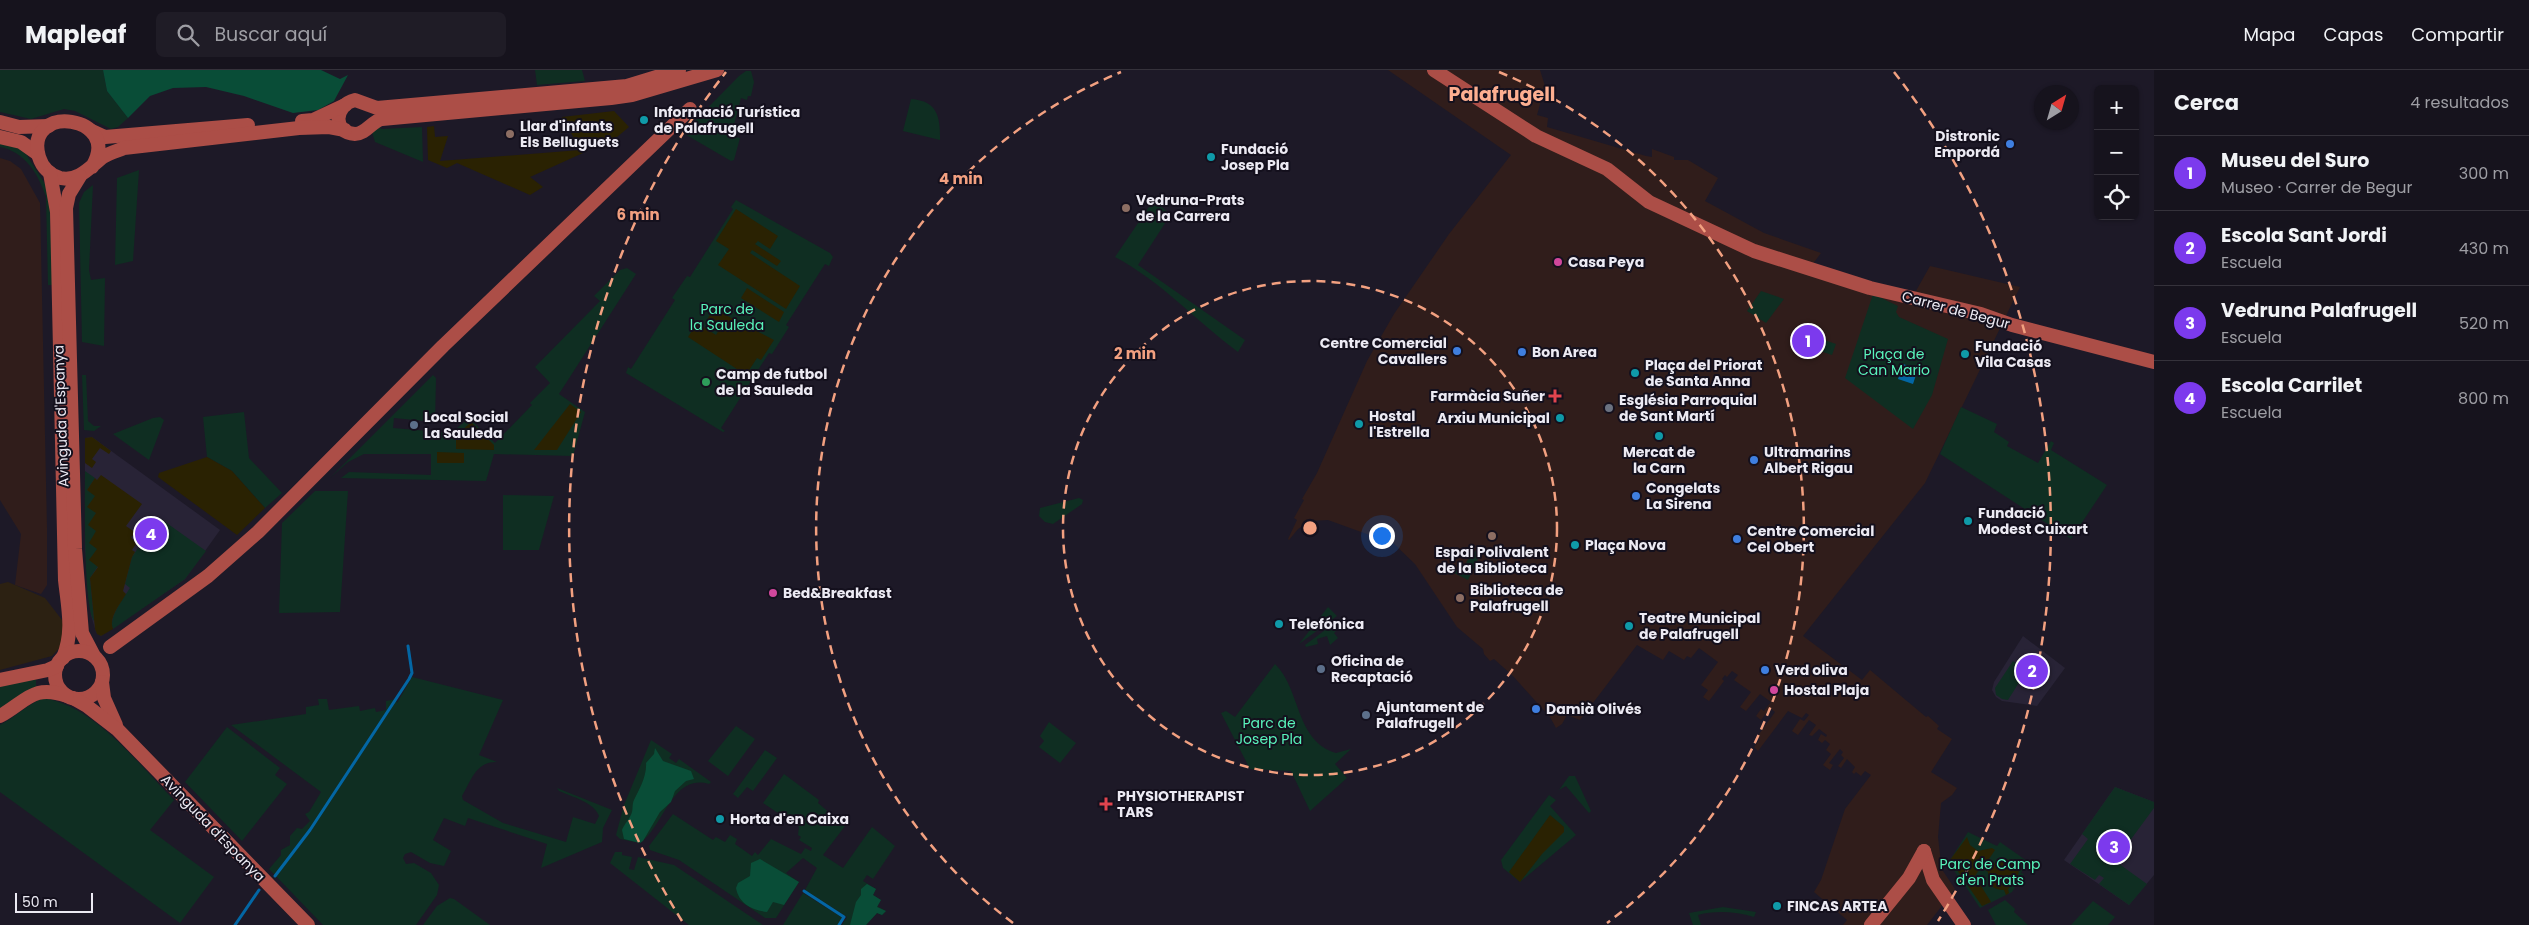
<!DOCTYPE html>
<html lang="es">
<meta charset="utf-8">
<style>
body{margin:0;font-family:Poppins,sans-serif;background:#1f1c26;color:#f1f3f6}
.controls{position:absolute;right:15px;top:15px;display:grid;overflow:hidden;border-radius:8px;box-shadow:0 1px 4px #0004}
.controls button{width:45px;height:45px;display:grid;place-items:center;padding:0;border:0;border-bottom:1px solid #35323b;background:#16131d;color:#f1f3f6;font:25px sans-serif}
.compass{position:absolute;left:2034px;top:15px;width:45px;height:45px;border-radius:50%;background:#16131d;box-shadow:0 1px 4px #0004;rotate:37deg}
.scale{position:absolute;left:15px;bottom:12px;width:78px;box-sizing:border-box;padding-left:5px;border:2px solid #eceaf3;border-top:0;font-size:14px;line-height:18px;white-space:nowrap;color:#eceaf3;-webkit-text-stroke:4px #14101d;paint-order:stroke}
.you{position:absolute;left:1381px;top:465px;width:18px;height:18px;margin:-12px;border:4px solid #fff;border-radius:50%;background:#1a73e8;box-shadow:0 0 0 8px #1a73e833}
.badge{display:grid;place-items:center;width:32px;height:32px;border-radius:50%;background:#7c3aed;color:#fff;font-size:16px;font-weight:700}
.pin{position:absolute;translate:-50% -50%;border:2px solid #fff;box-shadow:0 1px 5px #0006}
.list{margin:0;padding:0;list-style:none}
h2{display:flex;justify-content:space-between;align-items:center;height:65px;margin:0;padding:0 20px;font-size:21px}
h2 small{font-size:16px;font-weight:400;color:#9e9ea4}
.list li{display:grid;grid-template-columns:32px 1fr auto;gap:15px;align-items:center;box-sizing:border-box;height:75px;padding:0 20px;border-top:1px solid #35323b}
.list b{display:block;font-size:19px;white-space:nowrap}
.list p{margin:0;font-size:16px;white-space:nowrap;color:#9e9ea4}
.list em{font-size:16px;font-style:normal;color:#9e9ea4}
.icon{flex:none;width:28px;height:28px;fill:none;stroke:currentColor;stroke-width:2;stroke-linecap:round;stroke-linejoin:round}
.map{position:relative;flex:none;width:2154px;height:855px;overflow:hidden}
header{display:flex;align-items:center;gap:30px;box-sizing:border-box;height:70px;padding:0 25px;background:#16131d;border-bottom:1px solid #35323b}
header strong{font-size:24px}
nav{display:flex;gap:28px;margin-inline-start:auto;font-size:18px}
.search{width:350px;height:45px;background:#1f1c26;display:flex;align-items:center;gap:12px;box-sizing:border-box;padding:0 18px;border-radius:8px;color:#9e9ea4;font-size:19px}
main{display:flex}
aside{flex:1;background:#16131d}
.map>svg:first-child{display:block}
.commercial{fill:#301d1b}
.industrial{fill:#2c2112}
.built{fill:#282336}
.green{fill:#0f2e22}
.forest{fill:#094d37}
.sand{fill:#2a2202}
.water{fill:#0366a4}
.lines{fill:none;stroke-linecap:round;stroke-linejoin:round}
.stream{stroke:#0366a4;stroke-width:3}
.secondary{stroke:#ac4e47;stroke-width:14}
.ring{fill:none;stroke:#f2a080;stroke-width:2.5;stroke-dasharray:9 6}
.culture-dot{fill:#0f9aa8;stroke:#14101d;stroke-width:2}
.education-dot{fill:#8d6e63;stroke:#14101d;stroke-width:2}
.shop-dot{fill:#3f7fe0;stroke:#14101d;stroke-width:2}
.hotel-dot{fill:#d1479c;stroke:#14101d;stroke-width:2}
.leisure-dot{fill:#2e9e5b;stroke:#14101d;stroke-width:2}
.health-dot{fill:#e0444e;stroke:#14101d;stroke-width:2}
.worship-dot{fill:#6b7280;stroke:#14101d;stroke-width:2}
.service-dot{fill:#5c6f8a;stroke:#14101d;stroke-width:2}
.labels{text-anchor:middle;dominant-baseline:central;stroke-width:4;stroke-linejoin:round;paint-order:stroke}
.poi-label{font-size:14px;font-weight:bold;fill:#eceaf3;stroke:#14101d;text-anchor:start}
.park-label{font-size:14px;fill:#59f4bb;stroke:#14101d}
.street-label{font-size:14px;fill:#eceaf3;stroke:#14101d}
.district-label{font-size:19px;font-weight:bold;fill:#fdaf91;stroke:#14101d}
.centre{fill:#f2a080;stroke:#14101d;stroke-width:2.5}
.ring-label{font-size:15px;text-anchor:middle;font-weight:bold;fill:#f2a080;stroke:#14101d;stroke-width:4;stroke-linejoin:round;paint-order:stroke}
</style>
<header>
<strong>Mapleaf</strong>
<div class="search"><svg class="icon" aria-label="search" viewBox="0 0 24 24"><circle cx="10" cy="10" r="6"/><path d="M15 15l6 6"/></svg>Buscar aquí</div>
<nav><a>Mapa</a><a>Capas</a><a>Compartir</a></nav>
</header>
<main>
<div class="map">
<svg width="2154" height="855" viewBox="0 0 2154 855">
<rect width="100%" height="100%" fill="#1d1927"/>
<g class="commercial">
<path d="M1388 0H1540L1545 16 1537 45 1548 48 1547 57 1646 86 1652 87V79L1674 87V90H1688L1718 108 1705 131 1764 163 1821 183 1812 195 1912 228 1930 196 2020 217 1925 413 1803 566 1862 610 1870 600 1926 647 1928 646 1939 656 1937 659 1952 669 1931 702 1957 718 1952 725 1941 733 1938 767 1941 793 1939 795 1955 819 1927 855H1843L1847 850 1814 822 1821 810 1845 739 1871 705 1865 701 1861 706 1856 702 1854 704 1852 702 1855 697 1847 689 1841 698 1838 696 1844 688 1841 685 1843 682 1840 679 1829 693 1833 695 1830 700 1823 695 1831 684 1826 680 1830 674 1825 670 1822 673 1818 670 1821 664 1826 667 1827 665 1819 659 1812 666 1809 665 1816 655 1809 650 1798 665 1792 661 1800 649 1804 651 1809 645 1806 643 1802 648 1788 641 1758 681 1754 677 1760 669 1757 667 1775 642 1770 638 1761 650 1756 646 1761 639 1764 641 1771 632 1760 624 1746 641 1740 637 1751 622 1734 610 1738 605 1732 601 1727 607 1725 605 1722 609 1724 611 1709 631 1703 627 1708 620 1701 615 1718 592 1699 578 1691 588 1687 586 1684 590 1669 581 1663 590 1637 575 1580 650 1567 645 1562 654 1556 658 1550 647 1513 606 1494 589 1490 591 1484 584 1483 579 1457 557 1415 494 1389 469 1386 471 1328 450 1310 451 1298 459 1289 470 1288 469 1297 450 1294 448 1304 430 1302 429 1317 403 1367 291 1394 244 1449 164 1511 85Z"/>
<path d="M0 88 10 91 21 99 40 133 47 458V515L41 524 15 515 21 464 0 430Z"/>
</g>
<path class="industrial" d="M8 512 45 528 62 550 64 556 61 576 52 586 0 600V514Z"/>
<g class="built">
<path d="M92 367 220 460 185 509 101 566 96 562 91 545 85 478V368Z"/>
<path d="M2023 566 2065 598 2037 636 2002 631 1996 627 1992 620 1994 612Z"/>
<path d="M2115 717 2154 732V805L2129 835 2064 790Z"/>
</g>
<g class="green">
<path d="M0 0H103L107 21 128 48 118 57 111 59 75 41 64 39 31 49 0 42Z"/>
<path d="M535 0H582L585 11 537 15Z"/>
<path d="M746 1H751L754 12 751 26H748L747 30 741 28 731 66 740 68 734 90 731 91 683 63 739 6Z"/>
<path d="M911 29C938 31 940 47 940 70L903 61Z"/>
<path d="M380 55 381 59 422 57 423 92 375 72 372 62Z"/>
<path d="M0 72 18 78 26 84 49 120 53 215H48L46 127C38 103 25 82 0 77Z"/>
<path d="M139 100 133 191 115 195 117 108Z"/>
<path d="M93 115 89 200 91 210 105 208 104 276 82 272 79 133 84 122Z"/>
<path d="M736 130 830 183 833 187 829 196 825 194 786 255 789 257 772 284 769 283 721 358 725 361 723 362 626 303 628 297 631 299 675 230 672 228 687 206 690 207 733 139 731 137Z"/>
<path d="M1153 131 1171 144 1138 195 1245 270 1238 282C1196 251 1162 212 1115 187Z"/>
<path d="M627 198 636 204 559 324 585 342 573 386 494 384 486 411 341 408 349 402 431 405V384H364L348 392 330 408 433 305 436 308 435 352 394 348 393 358 451 363 469 348 495 373 532 335 530 333 550 313 535 297 600 231 594 226 620 200Z"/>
<path d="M1761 221 1784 229 1766 253 1747 241Z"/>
<path d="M1873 224 1898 236 1896 242 1899 247 1948 269 1932 325 1913 359 1845 308Z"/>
<path d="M1795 260 1836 274 1832 285 1791 271Z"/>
<path d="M82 305H86L88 351 94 356H101L94 361 84 360Z"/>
<path d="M1961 337 1997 354 1994 362 2009 372 2007 376 2038 393 2051 371 2054 373 2051 380 2107 415 2071 469 1940 384Z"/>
<path d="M244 342 249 388 282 423 265 438 232 401 207 387 203 347Z"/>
<path d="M160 347 164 350 149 390 113 364 153 348Z"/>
<path d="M85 401 95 408 87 420 95 425 98 496 90 508 94 551C83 537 85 425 85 401Z"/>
<path d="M315 421H348L340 542 279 543 282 453Z"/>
<path d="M503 425 554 426 539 480H503Z"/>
<path d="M1079 428 1083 430 1082 434 1053 454 1045 452 1039 446 1040 438Z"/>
<path d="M161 449 206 481 185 509 113 559C108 548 124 527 130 518L125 514 132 487 138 478 140 480Z"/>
<path d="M1477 479 1480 485 1468 510 1450 501 1464 499 1467 491Z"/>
<path d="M1328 537 1337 546 1299 574Z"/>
<path d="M1340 549 1344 553 1334 563 1338 568 1330 575 1327 566 1317 569 1318 574 1306 577 1305 575Z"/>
<path d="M2013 591 2025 600V603L2008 630 2002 629 1996 625 1995 618Z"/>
<path d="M1275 594C1301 619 1295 671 1336 683L1351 679 1335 694 1347 708 1310 741 1291 701 1250 699 1221 643 1226 641 1235 647Z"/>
<path d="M412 607 503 630 479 685 497 692C476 691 471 711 462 726L463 730 503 753 566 772 573 747 595 754 599 746C594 732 572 727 559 721L557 718 612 740 603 758 602 772 541 798 547 774 468 748 465 756 444 748 433 770 451 781 444 796 430 793 411 782 405 784 403 788 406 794 414 793 431 803 439 815 437 825 416 855H323L269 799 281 785V780L290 775V766L297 758 302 759 310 751 305 744 309 742 321 722 231 655 306 644V637L319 635 318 629H327L329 640 359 636 360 641 375 638 376 642 386 640V631L396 629 397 633Z"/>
<path d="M36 609V618L0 641V615Z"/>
<path d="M44 628C96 637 138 694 174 730L150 760 214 807 180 853 0 722V655C16 647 27 634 44 628Z"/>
<path d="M1049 652 1076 673 1060 693 1039 677 1044 671 1040 666Z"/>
<path d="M736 656 755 669 728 706 708 691Z"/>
<path d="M227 657 280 698 275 705 287 714 242 771 185 712Z"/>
<path d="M651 670 672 684 669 688 676 693 679 689 711 712 709 714C672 703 664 756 640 773L620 769 616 765 624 735Z"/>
<path d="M765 680 777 688 753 721 747 717 738 728 733 724Z"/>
<path d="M784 704 819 730 818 733 845 756 823 785 843 798 872 757 895 776 873 809 867 805 863 811 876 819 873 825 881 830 877 836 886 841 882 845 877 843 866 855H842L847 847 805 820 817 798 803 788 786 803 799 812 776 848H765L679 790 650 780 649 776 673 744 713 770 716 767 725 772 730 765 737 769 735 774 752 786 755 782 758 785 771 769 801 784 805 778 811 781 812 778 799 770 801 767 798 765 799 757 763 733Z"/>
<path d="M1569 706H1575L1591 741 1589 743 1566 716 1559 720Z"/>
<path d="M2115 717 2154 732V738L2115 791 2147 814 2129 835 2099 814 2104 808 2099 805 2095 810 2070 794 2088 769 2082 764Z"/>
<path d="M1549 725 1556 730 1550 736 1576 765 1520 812 1503 798 1501 790Z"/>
<path d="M1968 762 1997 776 2000 772 2027 791 2021 803 2024 804 2012 822 1980 838 1964 814 1966 813H1962L1953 799 1955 797 1950 790Z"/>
<path d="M615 782H622V785L632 787 629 799 634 800 638 787 674 795 763 855H689L610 793Z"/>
<path d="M803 823 843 848 838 855H783Z"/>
<path d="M450 828 454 829 490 855H423L437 836Z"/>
<path d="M2005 830 2015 839 2014 842 2028 855H1996L1988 840Z"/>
<path d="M2093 831 2115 847 2108 855H2071Z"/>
<path d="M1723 837 1756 842 1754 847C1736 842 1717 840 1698 845L1701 855H1693L1689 843Z"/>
</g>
<g class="forest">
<path d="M103 0H321L340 9 348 5 334 31 318 40 293 43 244 26 206 17 173 18 150 26 128 48 107 21Z"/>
<path d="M655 678 663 691 691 701 694 709 686 711 675 721 671 732 660 742 643 771 640 773 624 769 622 760C624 754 630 749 632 742 633 739 632 734 634 730 639 720 647 706 646 693L654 684Z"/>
<path d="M760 789 799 812 784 835 773 832 767 842C752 840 739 834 736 818L738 813 750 806 751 793Z"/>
<path d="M867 814 876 819 873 825 881 830 877 837 886 841 882 845 877 843 866 855H850L856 832 861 825V819Z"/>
</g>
<g class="sand">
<path d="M614 41 629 57 617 67 578 76 571 63H561L562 47Z"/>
<path d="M434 56 435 67 448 66 440 91 580 80 583 83 530 107 543 117 530 125 457 93 447 98 428 90 427 57Z"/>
<path d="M736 139 778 166 770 179 758 171 755 174 781 191 777 196 752 180 750 183 800 216 786 239 718 195 729 179 716 171Z"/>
<path d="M747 218 784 242 779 252 741 228Z"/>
<path d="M714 239 774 270 761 290 757 288 746 305 688 267 697 253 716 265 719 260 706 251Z"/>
<path d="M570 334 581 342 557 380H534Z"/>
<path d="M471 352 494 375V380L456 379V366Z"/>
<path d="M92 367 111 381 109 384 100 378 92 389 96 392 92 398 85 393V368Z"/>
<path d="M437 382 464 383V393H437Z"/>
<path d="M207 387 232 401 265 438 237 465 158 407 159 403Z"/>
<path d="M101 405 142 434 126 456 136 463 131 467 136 474 132 480 135 482 132 487 123 521 126 524C121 533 108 548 113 559L101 566 97 564 95 559 90 508 98 497 89 490 97 479 89 473 96 461 88 455 96 443 87 437 95 426 87 420 95 408 97 410Z"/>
<path d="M1550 745 1564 757V762L1542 784 1520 812 1509 802Z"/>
<path d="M1967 767 1970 775 1978 781 1992 778 1995 780 1989 789 1994 793 2007 789 2014 793 2019 800 2017 810 2008 819 2009 823 2006 825 2004 820C1992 820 1987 813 1988 802L1981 797 1975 806 1991 832 1982 836 1950 790Z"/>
</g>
<path class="water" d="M1903 294 1918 299 1913 314 1898 309Z"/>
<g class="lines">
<g class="stream">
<path d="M275 806 310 760 409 609 412 603 408 576"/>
<path d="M804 821 844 847 839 855"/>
<path d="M235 855 259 820"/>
</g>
<g class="secondary">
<path d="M679 0 627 16 377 38 355 30C334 35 332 63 355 64 366 64 372 51 382 49L611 28 632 25 717 0"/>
<path d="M1434 0 1536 66 1607 99 1649 132 1754 181 1870 218 1981 244 2012 255 2154 292"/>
<path d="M302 51 313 50 345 35"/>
<path d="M0 52 19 57 49 56"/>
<path d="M90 60 105 67 248 55"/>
<path d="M0 67 21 72 38 84"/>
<path d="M92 97C124 45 23 32 39 87 42 97 50 105 60 108 79 112 90 97 103 87 110 83 117 81 124 78L299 58 329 57 345 60"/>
<path d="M50 103 57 142 65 510C68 538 74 561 63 588"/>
<path d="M80 106 69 124 66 138 75 479 82 563 94 586"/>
<path d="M110 577 208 506 258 462 443 276 690 39"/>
<circle cx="79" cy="605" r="24"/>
<path d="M0 610 48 600 57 596"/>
<path d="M102 612 104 628 116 655"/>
<path d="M73 628 87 636 118 660 308 855"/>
<path d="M0 646C27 631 33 614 67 626"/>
<path d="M1924 781 1933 810 1964 855"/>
<path d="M1871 855 1909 808 1924 781"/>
</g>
</g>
<g class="ring">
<circle cx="1310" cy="458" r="247"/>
<path d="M1013 853A494 494 0 0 1 1121 2M1499 2A494 494 0 0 1 1607 853"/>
<path d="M682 851A741 741 0 0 1 726 2M1894 2A741 741 0 0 1 1938 851"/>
</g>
<g class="culture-dot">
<circle cx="644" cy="50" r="5"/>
<circle cx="1211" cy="87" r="5"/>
<circle cx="1965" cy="284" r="5"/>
<circle cx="1635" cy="303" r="5"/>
<circle cx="1560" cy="348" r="5"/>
<circle cx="1359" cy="354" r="5"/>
<circle cx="1659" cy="366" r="5"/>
<circle cx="1968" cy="451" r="5"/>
<circle cx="1575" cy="475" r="5"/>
<circle cx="1279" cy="554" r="5"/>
<circle cx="1629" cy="556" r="5"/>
<circle cx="720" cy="749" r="5"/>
<circle cx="1777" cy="836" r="5"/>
</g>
<g class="education-dot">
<circle cx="510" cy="64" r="5"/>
<circle cx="1126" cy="138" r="5"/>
<circle cx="1492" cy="466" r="5"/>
<circle cx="1460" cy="528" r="5"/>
</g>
<g class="shop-dot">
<circle cx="2010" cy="74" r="5"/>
<circle cx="1457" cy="281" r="5"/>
<circle cx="1522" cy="282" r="5"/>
<circle cx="1754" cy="390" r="5"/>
<circle cx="1636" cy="426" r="5"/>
<circle cx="1737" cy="469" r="5"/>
<circle cx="1765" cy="600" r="5"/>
<circle cx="1536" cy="639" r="5"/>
</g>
<g class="hotel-dot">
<circle cx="1558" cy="192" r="5"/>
<circle cx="773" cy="523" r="5"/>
<circle cx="1774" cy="620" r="5"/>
</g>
<circle class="leisure-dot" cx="706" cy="312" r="5"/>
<g class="health-dot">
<path d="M1552.5 318.5h5v5h5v5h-5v5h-5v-5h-5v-5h5z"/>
<path d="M1103.5 726.5h5v5h5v5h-5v5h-5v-5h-5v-5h5z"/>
</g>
<circle class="worship-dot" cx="1609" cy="338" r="5"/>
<g class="service-dot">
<circle cx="414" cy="355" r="5"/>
<circle cx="1321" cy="599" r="5"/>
<circle cx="1366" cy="645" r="5"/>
</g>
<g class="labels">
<g class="poi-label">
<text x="654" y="42">Informació Turística<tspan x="654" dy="16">de Palafrugell</tspan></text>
<text x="520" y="56">Llar d'infants<tspan x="520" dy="16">Els Belluguets</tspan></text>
<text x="2000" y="66" text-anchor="end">Distronic<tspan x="2000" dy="16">Empordá</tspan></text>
<text x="1221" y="79">Fundació<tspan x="1221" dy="16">Josep Pla</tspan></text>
<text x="1136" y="130">Vedruna-Prats<tspan x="1136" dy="16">de la Carrera</tspan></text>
<text x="1568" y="192">Casa Peya</text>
<text x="1447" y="273" text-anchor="end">Centre Comercial<tspan x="1447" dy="16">Cavallers</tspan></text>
<text x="1975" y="276">Fundació<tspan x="1975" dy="16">Vila Casas</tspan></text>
<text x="1532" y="282">Bon Area</text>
<text x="1645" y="295">Plaça del Priorat<tspan x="1645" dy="16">de Santa Anna</tspan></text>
<text x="716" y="304">Camp de futbol<tspan x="716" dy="16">de la Sauleda</tspan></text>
<text x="1545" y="326" text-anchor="end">Farmàcia Suñer</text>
<text x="1619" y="330">Església Parroquial<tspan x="1619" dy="16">de Sant Martí</tspan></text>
<text x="1369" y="346">Hostal<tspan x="1369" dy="16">l'Estrella</tspan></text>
<text x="424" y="347">Local Social<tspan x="424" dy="16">La Sauleda</tspan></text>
<text x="1550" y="348" text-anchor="end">Arxiu Municipal</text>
<text x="1659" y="382" text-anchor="middle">Mercat de<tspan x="1659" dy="16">la Carn</tspan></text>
<text x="1764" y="382">Ultramarins<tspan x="1764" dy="16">Albert Rigau</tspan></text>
<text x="1646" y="418">Congelats<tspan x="1646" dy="16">La Sirena</tspan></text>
<text x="1978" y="443">Fundació<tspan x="1978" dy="16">Modest Cuixart</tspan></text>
<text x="1747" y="461">Centre Comercial<tspan x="1747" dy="16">Cel Obert</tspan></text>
<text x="1585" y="475">Plaça Nova</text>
<text x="1492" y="482" text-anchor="middle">Espai Polivalent<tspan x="1492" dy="16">de la Biblioteca</tspan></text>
<text x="1470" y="520">Biblioteca de<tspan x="1470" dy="16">Palafrugell</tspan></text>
<text x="783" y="523">Bed&amp;Breakfast</text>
<text x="1639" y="548">Teatre Municipal<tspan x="1639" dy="16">de Palafrugell</tspan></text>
<text x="1289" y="554">Telefónica</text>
<text x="1331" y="591">Oficina de<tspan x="1331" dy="16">Recaptació</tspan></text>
<text x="1775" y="600">Verd oliva</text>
<text x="1784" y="620">Hostal Plaja</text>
<text x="1376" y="637">Ajuntament de<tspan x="1376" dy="16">Palafrugell</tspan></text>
<text x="1546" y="639">Damià Olivés</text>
<text x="1117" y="726">PHYSIOTHERAPIST<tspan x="1117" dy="16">TARS</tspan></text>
<text x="730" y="749">Horta d'en Caixa</text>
<text x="1787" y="836">FINCAS ARTEA</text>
</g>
<g class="park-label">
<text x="727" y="239">Parc de<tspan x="727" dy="16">la Sauleda</tspan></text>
<text x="1894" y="284">Plaça de<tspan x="1894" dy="16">Can Mario</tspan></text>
<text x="1269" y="653">Parc de<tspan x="1269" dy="16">Josep Pla</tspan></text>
<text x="1990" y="794">Parc de Camp<tspan x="1990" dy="16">d'en Prats</tspan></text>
</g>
<g class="street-label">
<text transform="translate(1956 240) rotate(15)">Carrer de Begur</text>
<text transform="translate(61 346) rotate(-92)">Avinguda d'Espanya</text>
<text transform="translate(213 758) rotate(46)">Avinguda d'Espanya</text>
</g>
<g class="district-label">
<text x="1502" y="24">Palafrugell</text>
</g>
</g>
<circle cx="1310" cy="458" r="8" class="centre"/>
<g class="ring-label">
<text x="961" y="114">4 min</text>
<text x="638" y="150">6 min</text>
<text x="1135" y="289">2 min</text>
</g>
</svg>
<div class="controls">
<button>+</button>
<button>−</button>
<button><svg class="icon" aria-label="locate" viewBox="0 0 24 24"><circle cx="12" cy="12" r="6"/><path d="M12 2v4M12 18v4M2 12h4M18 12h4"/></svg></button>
</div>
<svg class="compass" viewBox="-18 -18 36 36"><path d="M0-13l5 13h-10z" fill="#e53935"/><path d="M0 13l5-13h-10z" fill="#9e9ea4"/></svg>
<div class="scale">50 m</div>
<div class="you"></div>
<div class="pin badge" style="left:1808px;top:271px">1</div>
<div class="pin badge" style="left:2032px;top:601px">2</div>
<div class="pin badge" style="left:2114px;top:777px">3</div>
<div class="pin badge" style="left:151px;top:464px">4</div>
</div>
<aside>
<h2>Cerca<small>4 resultados</small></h2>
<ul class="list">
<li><span class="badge">1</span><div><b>Museu del Suro</b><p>Museo · Carrer de Begur</p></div><em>300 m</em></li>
<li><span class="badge">2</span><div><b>Escola Sant Jordi</b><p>Escuela</p></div><em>430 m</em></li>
<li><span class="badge">3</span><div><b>Vedruna Palafrugell</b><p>Escuela</p></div><em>520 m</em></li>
<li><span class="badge">4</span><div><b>Escola Carrilet</b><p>Escuela</p></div><em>800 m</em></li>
</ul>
</aside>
</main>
